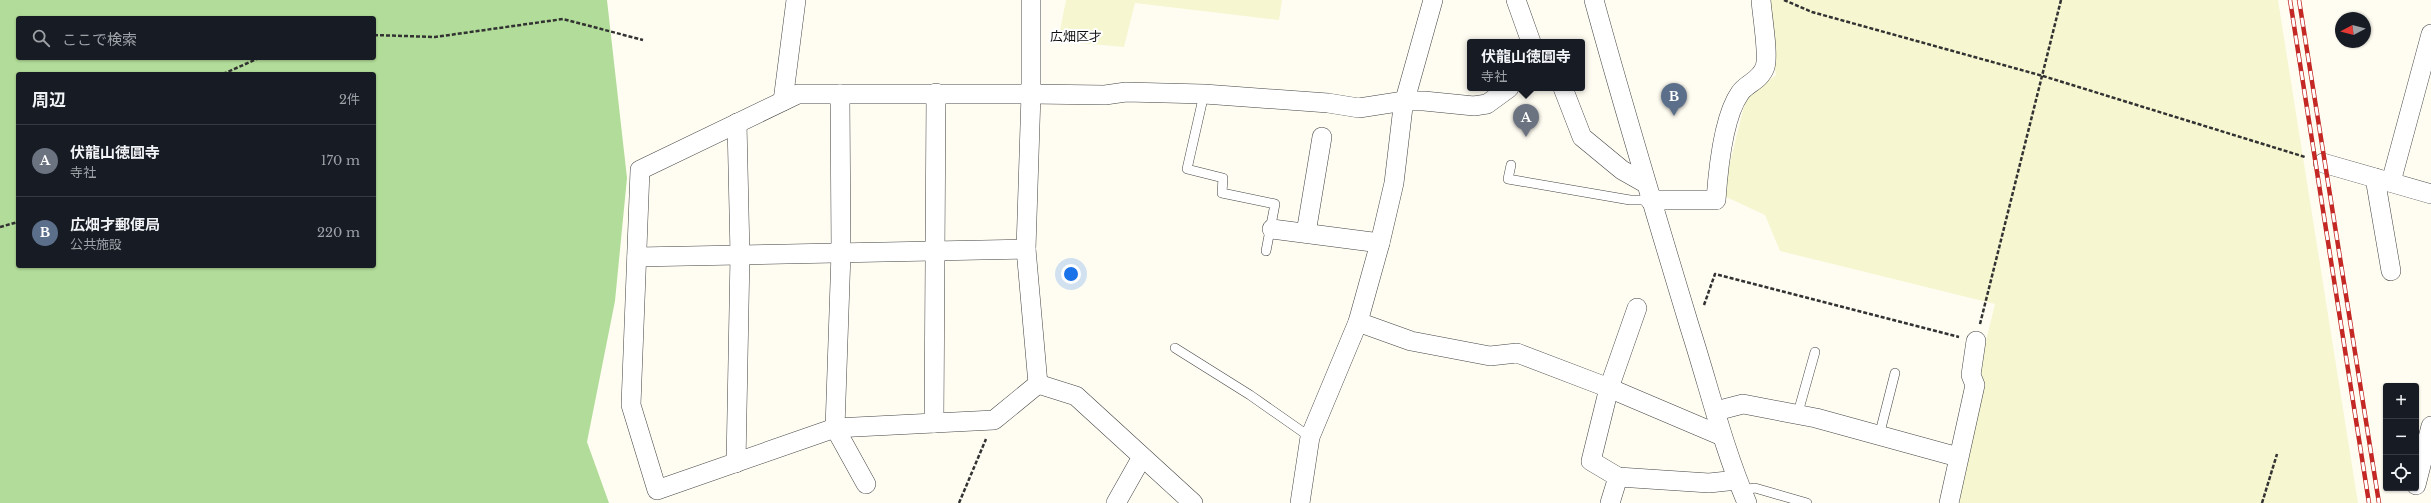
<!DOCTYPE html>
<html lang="ja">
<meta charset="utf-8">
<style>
body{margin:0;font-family:"Libre Baskerville","Noto Sans JP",serif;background:#242831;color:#f1f3f6}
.controls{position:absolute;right:12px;bottom:12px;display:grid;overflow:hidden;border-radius:4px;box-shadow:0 1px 3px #0004}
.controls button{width:36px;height:36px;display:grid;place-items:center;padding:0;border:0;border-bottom:1px solid #363941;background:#171b24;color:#f1f3f6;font:20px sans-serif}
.compass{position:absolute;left:2335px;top:12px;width:36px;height:36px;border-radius:50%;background:#171b24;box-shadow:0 1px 3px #0004;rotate:263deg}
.you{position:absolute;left:1071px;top:274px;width:14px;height:14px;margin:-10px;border:3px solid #fff;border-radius:50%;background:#1a73e8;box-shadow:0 0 0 6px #1a73e833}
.badge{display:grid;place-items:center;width:26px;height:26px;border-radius:50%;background:#c42824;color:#fff;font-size:13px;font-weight:700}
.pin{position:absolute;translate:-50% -33px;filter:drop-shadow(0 1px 2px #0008)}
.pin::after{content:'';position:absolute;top:21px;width:14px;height:12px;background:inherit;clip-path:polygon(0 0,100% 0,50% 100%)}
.popup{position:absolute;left:1467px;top:39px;width:118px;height:52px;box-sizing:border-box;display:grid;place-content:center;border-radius:4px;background:#171b24;filter:drop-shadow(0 1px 3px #0005);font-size:13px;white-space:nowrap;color:#9ea1a6}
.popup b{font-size:15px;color:#f1f3f6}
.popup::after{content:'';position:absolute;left:50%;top:100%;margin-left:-8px;border:8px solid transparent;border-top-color:#171b24}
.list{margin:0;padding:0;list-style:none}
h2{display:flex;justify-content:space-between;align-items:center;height:52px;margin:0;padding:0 16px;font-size:17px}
h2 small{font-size:13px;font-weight:400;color:#9ea1a6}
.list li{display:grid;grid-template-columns:26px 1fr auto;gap:12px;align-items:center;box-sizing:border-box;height:72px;padding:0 16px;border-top:1px solid #363941}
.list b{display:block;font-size:15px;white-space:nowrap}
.list p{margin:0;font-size:13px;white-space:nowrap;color:#9ea1a6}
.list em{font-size:13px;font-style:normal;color:#9ea1a6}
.icon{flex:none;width:22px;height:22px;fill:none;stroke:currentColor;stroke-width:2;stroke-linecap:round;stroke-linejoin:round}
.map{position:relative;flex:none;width:2431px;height:503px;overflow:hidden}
.search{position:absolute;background:#171b24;box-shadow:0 1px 3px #0004;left:16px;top:16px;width:360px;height:44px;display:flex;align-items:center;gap:10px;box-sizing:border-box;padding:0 14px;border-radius:4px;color:#9ea1a6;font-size:15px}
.panel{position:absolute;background:#171b24;box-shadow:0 1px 3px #0004;left:16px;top:72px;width:360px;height:196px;border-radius:4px}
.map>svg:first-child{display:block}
.farmland{fill:#f6f6d1}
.forest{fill:#b2dc99;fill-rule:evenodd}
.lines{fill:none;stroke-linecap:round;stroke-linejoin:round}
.lane-casing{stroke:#434343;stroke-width:10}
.street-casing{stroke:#434343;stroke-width:20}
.path{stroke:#323232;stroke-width:2.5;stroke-dasharray:4 2;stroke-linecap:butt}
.lane{stroke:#fff;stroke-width:9}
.street{stroke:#fff;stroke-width:19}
.rail-casing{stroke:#c42824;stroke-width:4.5}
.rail{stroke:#fff;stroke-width:3;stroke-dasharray:9;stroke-linecap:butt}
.labels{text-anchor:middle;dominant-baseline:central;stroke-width:4;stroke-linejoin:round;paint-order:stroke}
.quarter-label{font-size:13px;fill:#101010;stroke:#fff}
</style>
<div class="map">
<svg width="2431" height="503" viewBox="0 0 2431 503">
<rect width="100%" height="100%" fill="#fffdf2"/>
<g class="farmland">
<path d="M1066 0H1282L1279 20 1135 3 1124 47 1058 41Z"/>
<path d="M1765 0H2278L2358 503H1959L1983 383 1980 365 1995 304 1780 251 1765 215 1722 195 1746 98 1776 75Z"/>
</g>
<path class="forest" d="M0 0H607L627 178 615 301 587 442 609 503H0ZM18 18H374V58H18ZM18 74H374V266H18Z"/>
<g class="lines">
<g class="lane-casing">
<g id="lane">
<path d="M1204 94 1187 169 1223 178 1222 193 1275 204 1266 251"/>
<path d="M1511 165 1508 179 1630 200H1650"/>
<path d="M1175 348 1250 395 1310 437"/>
<path d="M1797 416 1815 352"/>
<path d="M1879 436 1895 373"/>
<path d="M1742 490 1755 488 1807 503"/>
</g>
</g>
<g class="street-casing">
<g id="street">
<path d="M1031 0V94L1105 95 1126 92 1204 94 1328 103 1359 108 1404 101H1424L1474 106 1487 104 1509 88"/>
<path d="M1516 0 1531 42"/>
<path d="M1594 0C1624 110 1657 219 1690 328 1709 387 1723 447 1747 503"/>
<path d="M1563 88 1582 137 1622 170 1645 183"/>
<path d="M798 94H1031L1026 249 1038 384 994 420 835 428 657 490 631 405 640 170Z"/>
<path d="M840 94 841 253 835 428 866 484"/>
<path d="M783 101 796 0"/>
<path d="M2323 163 2431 194"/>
<path d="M2375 178 2391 271"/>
<path d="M2391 182 2431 34"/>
<path d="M1650 200H1716C1718 171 1723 117 1740 93 1747 83 1760 81 1765 67 1769 55 1762 15 1761 0"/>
<path d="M1272 229 1380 243"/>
<path d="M1306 233 1322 137"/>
<path d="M637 257 1026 249"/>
<path d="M1637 308 1609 388 1591 461 1618 477 1709 483 1737 480"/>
<path d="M1358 322 1411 341 1490 356 1517 353 1609 388 1722 436"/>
<path d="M1038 384 1076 396 1193 503"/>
<path d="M1716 411 1743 404 1816 418 1958 457"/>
<path d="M934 423 936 93"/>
<path d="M736 463 740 255 737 123"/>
<path d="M2416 485 2431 426"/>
<path d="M1116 503 1142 457"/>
<path d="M1300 503 1310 437 1358 322 1380 243 1394 183 1403 107 1433 0"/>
<path d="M1610 503 1618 477"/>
<path d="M1949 503 1975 385 1971 375 1976 341"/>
</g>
</g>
<g class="path">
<path d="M1784 0 1812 12 2043 76 2305 157"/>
<path d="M374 35 435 37 563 19 643 40"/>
<path d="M223 74 259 58"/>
<path d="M0 227 18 222"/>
<path d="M1704 305 1715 274 1959 337"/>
<path d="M1980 324 2061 0"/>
<path d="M959 503 986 439"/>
<path d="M2262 503 2277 454"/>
</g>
<use href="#lane" class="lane"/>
<use href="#street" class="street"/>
<g class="rail-casing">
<g id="rail">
<path d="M2290 0 2369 503"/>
<path d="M2299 0 2379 503"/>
</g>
</g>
<use href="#rail" class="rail"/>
</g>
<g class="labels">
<g class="quarter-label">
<text x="1076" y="36">広畑区才</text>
</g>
</g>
</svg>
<div class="controls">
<button>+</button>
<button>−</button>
<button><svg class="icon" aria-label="locate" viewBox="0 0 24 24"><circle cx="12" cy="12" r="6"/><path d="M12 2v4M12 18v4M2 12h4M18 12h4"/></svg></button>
</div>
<svg class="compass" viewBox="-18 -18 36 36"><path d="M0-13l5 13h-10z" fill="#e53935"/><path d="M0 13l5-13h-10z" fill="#9ea1a6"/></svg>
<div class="you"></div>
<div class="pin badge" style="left:1526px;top:137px;background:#6b7280">A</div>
<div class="popup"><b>伏龍山徳圓寺</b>寺社</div>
<div class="pin badge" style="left:1674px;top:116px;background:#5c6f8a">B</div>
<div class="search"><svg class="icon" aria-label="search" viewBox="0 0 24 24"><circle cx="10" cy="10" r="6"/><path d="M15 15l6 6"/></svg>ここで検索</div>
<section class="panel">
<h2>周辺<small>2件</small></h2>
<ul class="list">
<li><span class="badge" style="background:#6b7280">A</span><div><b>伏龍山徳圓寺</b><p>寺社</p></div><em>170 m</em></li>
<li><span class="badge" style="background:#5c6f8a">B</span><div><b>広畑才郵便局</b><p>公共施設</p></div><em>220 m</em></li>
</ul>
</section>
</div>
